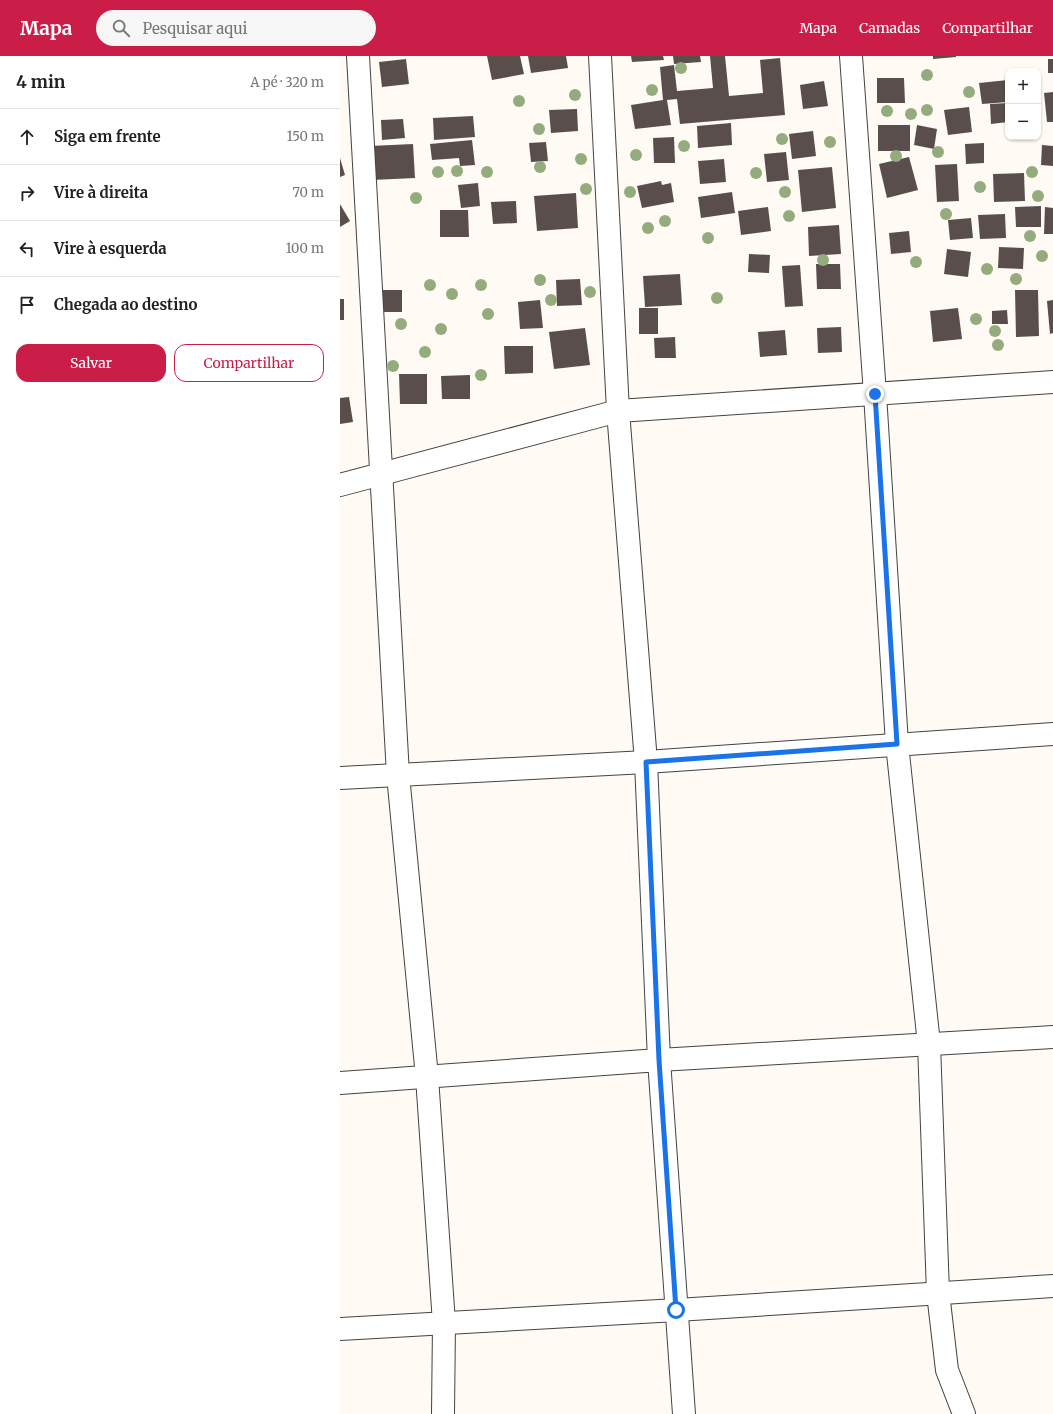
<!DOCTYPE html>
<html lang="pt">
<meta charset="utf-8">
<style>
body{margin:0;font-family:Merriweather,serif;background:#f6f6f6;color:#202124}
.controls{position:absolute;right:12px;top:12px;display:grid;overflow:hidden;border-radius:8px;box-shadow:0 1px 3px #0004}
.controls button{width:36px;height:36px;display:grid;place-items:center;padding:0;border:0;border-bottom:1px solid #e0e0e0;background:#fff;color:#202124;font:20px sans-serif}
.stop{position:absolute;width:12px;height:12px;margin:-9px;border:3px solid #1a73e8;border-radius:50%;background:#fff}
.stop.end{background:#1a73e8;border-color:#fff;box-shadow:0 1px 4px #0008}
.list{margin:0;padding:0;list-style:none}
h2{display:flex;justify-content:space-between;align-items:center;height:52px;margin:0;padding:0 16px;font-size:17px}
h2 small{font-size:13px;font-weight:400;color:#757577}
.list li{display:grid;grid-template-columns:26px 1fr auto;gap:12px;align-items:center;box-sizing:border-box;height:56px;padding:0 16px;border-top:1px solid #e0e0e0}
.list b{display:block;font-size:15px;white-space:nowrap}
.list em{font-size:13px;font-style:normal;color:#757577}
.actions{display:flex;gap:8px;padding:12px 16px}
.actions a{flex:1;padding:9px 0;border:1px solid #ca1e49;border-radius:12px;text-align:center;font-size:14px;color:#ca1e49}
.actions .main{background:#ca1e49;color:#fff}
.icon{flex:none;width:22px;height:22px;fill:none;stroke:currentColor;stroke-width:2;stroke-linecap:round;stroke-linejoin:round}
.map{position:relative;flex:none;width:713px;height:1358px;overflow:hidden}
header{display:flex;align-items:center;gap:24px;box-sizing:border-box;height:56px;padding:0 20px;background:#ca1e49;color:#fff}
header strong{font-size:19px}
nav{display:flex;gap:22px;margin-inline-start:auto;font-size:14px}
.search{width:280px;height:36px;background:#f6f6f6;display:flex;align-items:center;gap:10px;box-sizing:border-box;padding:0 14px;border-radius:22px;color:#757577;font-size:15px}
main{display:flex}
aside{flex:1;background:#fff}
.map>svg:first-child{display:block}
.building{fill:#5a4e4c}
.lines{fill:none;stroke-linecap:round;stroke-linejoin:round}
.minor-casing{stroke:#434343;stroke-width:24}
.minor{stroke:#fff;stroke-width:22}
.tree{fill:#94ac7d}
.route{stroke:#1a73e8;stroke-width:5}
</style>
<header>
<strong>Mapa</strong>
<div class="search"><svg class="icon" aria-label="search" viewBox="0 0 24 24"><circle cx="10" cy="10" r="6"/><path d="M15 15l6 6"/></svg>Pesquisar aqui</div>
<nav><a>Mapa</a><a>Camadas</a><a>Compartilhar</a></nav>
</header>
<main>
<aside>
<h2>4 min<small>A pé · 320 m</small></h2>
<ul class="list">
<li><svg class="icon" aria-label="ahead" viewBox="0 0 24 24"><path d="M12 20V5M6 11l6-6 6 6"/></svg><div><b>Siga em frente</b></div><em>150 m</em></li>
<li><svg class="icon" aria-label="right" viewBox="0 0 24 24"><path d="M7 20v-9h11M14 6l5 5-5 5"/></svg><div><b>Vire à direita</b></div><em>70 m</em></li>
<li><svg class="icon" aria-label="left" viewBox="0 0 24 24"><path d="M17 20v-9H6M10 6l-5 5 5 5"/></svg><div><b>Vire à esquerda</b></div><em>100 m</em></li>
<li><svg class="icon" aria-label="arrive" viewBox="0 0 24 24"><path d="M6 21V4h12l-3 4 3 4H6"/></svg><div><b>Chegada ao destino</b></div></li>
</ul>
<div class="actions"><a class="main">Salvar</a><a>Compartilhar</a></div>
</aside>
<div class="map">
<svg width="713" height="1358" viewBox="0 0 713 1358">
<rect width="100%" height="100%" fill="#fffaf4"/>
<g class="building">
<path d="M147 0H180L184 18 152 24Z"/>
<path d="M188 0H226L228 12 191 17Z"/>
<path d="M291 0H323L324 4 292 6Z"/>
<path d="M333 0H360L361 6 334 8Z"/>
<path d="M370 0H385L389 40 423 37 420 4 440 2 445 59 340 68 337 43 327 44 331 69 295 73 291 49 323 44 320 11 334 9 337 35 373 32Z"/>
<path d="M593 0H616V1L593 3Z"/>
<path d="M66 3 69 28 42 31 39 6Z"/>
<rect x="708" y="3" width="5" height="14"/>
<path d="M537 22H564L565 47H537Z"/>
<path d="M668 24V46L642 48 639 27Z"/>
<path d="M484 25 488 50 463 53 460 29Z"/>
<path d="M713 36V66H707L704 37Z"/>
<path d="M668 47V66L651 68 650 48Z"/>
<path d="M629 51 632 76 608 79 604 54Z"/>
<path d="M237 53 238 75 211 77 209 54Z"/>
<path d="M133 60 135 81 94 84 93 62Z"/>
<path d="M63 63 65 82 42 84 41 64Z"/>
<path d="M391 67 392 89 358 92 357 70Z"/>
<rect x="538" y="69" width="32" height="26"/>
<path d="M577 69 597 73 594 93 574 89Z"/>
<path d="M473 75 476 100 452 103 449 78Z"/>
<path d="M334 81 335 107H314L313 82Z"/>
<path d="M132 84 135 109 120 110 119 102 92 104 90 88Z"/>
<path d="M206 86 208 105 191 106 189 87Z"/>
<path d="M644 87V107L626 108 625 88Z"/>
<path d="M73 88 75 122 32 124 30 90Z"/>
<path d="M702 89 713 90V110L701 109Z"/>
<path d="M446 96 449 124 427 126 424 98Z"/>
<path d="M569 101 578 134 547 142 539 108Z"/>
<path d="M0 102 5 119 0 121Z"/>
<path d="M384 103 386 126 360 128 358 105Z"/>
<path d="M617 108 619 145 597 146 595 109Z"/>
<path d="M492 111 496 152 462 156 458 114Z"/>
<path d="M684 117 685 145 654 146 653 118Z"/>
<path d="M321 125 322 129 331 127 334 146 302 152 297 130Z"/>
<path d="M138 127 140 150 121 152 118 129Z"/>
<path d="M392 136 395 157 361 162 358 141Z"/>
<path d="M236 137 238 172 197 175 194 140Z"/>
<path d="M176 145 177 167 153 168 151 146Z"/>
<path d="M0 148 10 165 0 171Z"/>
<path d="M701 150V171H676L675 151Z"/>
<path d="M428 151 431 175 401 179 398 155Z"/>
<path d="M705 151 713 152V178H704Z"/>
<path d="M100 154H128L129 181H100Z"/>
<path d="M665 158 666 182 640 183 638 159Z"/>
<path d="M631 162 633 182 610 184 608 164Z"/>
<path d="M499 169 501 198 469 200 468 171Z"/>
<path d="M569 175 571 196 551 198 549 177Z"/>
<path d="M659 191 684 192 683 213 658 212Z"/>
<path d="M607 193 631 196 628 221 604 218Z"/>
<path d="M409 198 430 199 429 217 408 216Z"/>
<path d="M476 208H500L501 233H477Z"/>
<path d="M460 209 463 250 445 251 442 210Z"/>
<path d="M340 218 342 249 305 251 303 220Z"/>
<path d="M240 223 242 249 217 250 216 224Z"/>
<rect x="42" y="234" width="20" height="22"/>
<path d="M675 234H698L699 280 676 281Z"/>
<rect x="0" y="243" width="4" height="21"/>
<path d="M200 244 203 272 180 273 178 246Z"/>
<path d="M713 244V277L710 278 707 245Z"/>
<rect x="299" y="252" width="19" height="26"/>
<path d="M618 252 622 283 593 286 590 255Z"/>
<path d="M667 254 668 268H652V255Z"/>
<path d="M501 271 502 296 478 297 477 272Z"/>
<path d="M245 272 250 309 214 313 209 276Z"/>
<path d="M445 274 447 299 420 301 418 276Z"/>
<path d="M335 281 336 302H315L314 282Z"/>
<path d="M164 290H193V317L165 318Z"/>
<path d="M59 318H87V348H60Z"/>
<path d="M130 319V343H102L101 320Z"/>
<path d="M9 341 13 366 0 368V342Z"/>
</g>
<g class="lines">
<g class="minor-casing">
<g id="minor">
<path d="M18 0 58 719 87 1021 104 1267 103 1358"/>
<path d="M260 0 278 355 306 706 319 1004 713 981"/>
<path d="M511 0 535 338 557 688 589 988 598 1237 607 1314 624 1358"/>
<path d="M0 429 278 355 713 326"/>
<path d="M0 722 306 706 713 678"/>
<path d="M0 1027 319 1004 344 1358"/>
<path d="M0 1273 337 1254 713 1230"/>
</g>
</g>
<use href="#minor" class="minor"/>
</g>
<g class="tree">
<circle cx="341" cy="12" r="6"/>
<circle cx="587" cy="19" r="6"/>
<circle cx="312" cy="34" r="6"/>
<circle cx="629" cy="36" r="6"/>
<circle cx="235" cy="39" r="6"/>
<circle cx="179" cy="45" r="6"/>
<circle cx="587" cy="54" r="6"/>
<circle cx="547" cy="55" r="6"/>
<circle cx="571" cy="58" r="6"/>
<circle cx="199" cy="73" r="6"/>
<circle cx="442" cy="83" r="6"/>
<circle cx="490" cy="86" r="6"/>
<circle cx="344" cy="90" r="6"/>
<circle cx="598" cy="96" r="6"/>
<circle cx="296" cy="99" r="6"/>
<circle cx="556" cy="100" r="6"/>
<circle cx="241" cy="103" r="6"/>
<circle cx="200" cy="111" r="6"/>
<circle cx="117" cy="115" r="6"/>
<circle cx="98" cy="116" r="6"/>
<circle cx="147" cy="116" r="6"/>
<circle cx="692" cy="116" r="6"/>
<circle cx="416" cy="117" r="6"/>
<circle cx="640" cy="131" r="6"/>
<circle cx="246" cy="133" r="6"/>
<circle cx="290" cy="136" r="6"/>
<circle cx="445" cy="136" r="6"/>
<circle cx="698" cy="140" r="6"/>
<circle cx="76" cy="142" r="6"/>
<circle cx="606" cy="158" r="6"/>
<circle cx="449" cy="160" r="6"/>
<circle cx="325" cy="165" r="6"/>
<circle cx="308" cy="172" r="6"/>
<circle cx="690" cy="180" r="6"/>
<circle cx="368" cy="182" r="6"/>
<circle cx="702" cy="200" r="6"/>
<circle cx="483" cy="204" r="6"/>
<circle cx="576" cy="206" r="6"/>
<circle cx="647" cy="213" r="6"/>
<circle cx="676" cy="223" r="6"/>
<circle cx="200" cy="224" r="6"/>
<circle cx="90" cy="229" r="6"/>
<circle cx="141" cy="229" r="6"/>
<circle cx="250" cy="236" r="6"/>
<circle cx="112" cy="238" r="6"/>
<circle cx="377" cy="242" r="6"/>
<circle cx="211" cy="244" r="6"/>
<circle cx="148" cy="258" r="6"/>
<circle cx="636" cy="263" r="6"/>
<circle cx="61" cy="268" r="6"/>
<circle cx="101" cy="273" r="6"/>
<circle cx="655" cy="275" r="6"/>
<circle cx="658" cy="289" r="6"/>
<circle cx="85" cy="296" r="6"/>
<circle cx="53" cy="310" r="6"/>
<circle cx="141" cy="319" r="6"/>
</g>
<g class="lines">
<path class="route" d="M336 1254 319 1004 306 706 557 688 535 338"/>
</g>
</svg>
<div class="controls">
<button>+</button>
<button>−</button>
</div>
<div class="stop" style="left:336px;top:1254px"></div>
<div class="stop end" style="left:535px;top:338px"></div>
</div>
</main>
